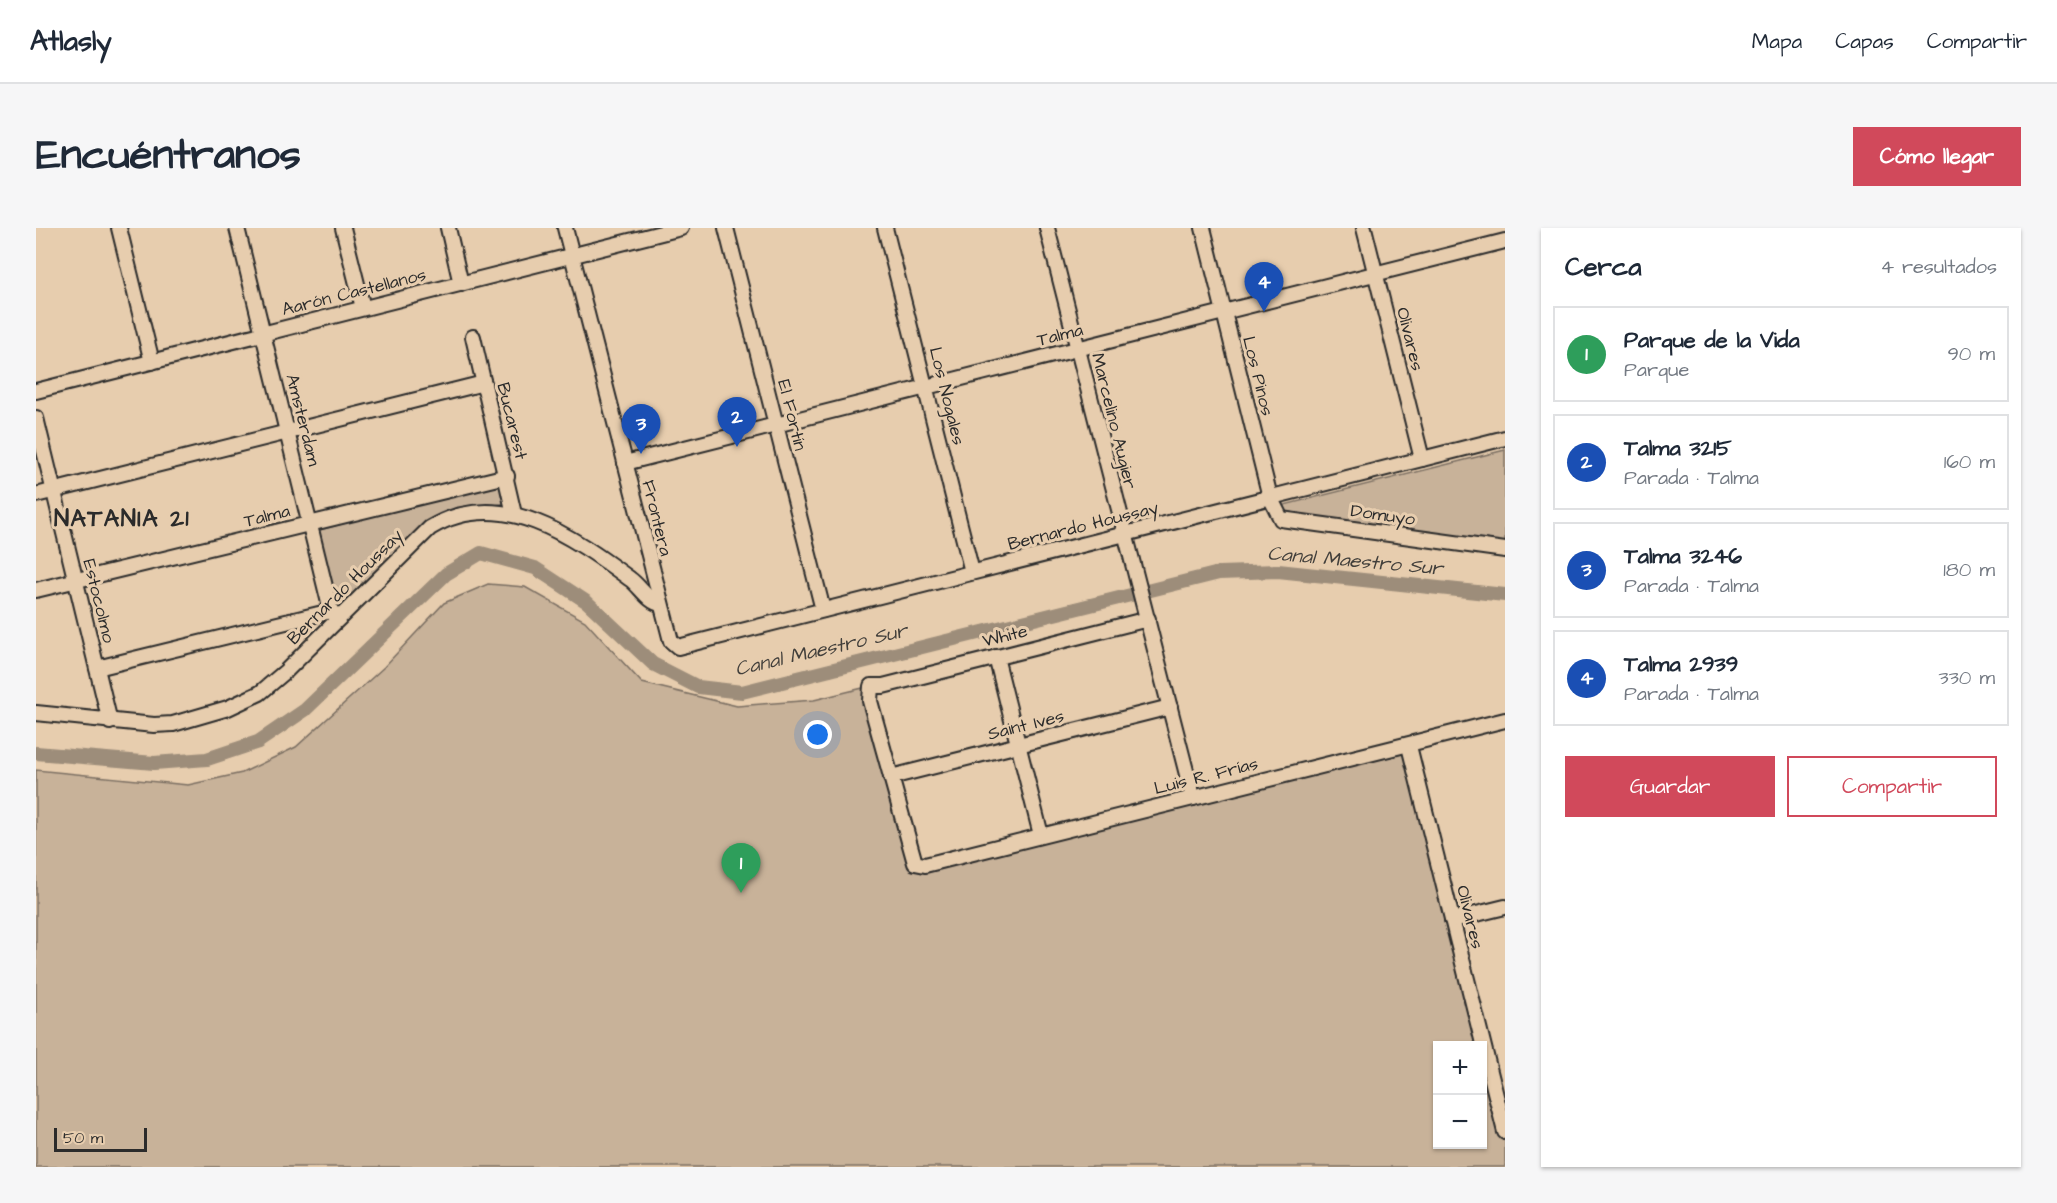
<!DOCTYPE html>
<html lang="es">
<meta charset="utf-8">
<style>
body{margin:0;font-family:"Architects Daughter",sans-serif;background:#f6f6f7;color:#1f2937}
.controls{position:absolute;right:18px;bottom:18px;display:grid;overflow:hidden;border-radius:0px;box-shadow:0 2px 4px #0004}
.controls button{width:54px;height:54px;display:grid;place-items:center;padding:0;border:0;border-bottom:2px solid #e0e1e3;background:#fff;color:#1f2937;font:30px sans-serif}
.scale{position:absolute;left:18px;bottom:15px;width:93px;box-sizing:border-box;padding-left:6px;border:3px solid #2b2b2b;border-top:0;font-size:16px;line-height:21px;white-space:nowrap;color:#2b2b2b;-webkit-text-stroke:4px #e7cdae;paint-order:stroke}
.you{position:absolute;left:782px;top:507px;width:21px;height:21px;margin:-15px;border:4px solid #fff;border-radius:50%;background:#1a73e8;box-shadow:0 0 0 9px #1a73e833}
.badge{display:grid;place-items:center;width:39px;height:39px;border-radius:50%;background:#d1495b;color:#fff;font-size:20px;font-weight:700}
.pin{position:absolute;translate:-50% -50px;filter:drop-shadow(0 2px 3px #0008)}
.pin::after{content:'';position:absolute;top:32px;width:21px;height:18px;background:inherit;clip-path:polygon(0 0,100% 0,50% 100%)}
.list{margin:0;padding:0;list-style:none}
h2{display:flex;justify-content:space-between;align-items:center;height:78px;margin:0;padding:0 24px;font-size:26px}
h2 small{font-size:20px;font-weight:400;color:#747a83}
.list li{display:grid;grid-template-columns:39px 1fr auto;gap:18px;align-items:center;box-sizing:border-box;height:96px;margin:0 12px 12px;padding:0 12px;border:2px solid #e0e1e3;border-radius:0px}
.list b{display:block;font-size:22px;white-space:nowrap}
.list p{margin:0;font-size:20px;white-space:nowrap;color:#747a83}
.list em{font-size:20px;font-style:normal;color:#747a83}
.actions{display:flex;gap:12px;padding:18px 24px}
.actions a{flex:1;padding:14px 0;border:2px solid #d1495b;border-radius:0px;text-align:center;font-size:21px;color:#d1495b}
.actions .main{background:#d1495b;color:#fff}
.map{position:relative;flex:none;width:1469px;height:939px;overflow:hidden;border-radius:0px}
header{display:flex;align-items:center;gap:36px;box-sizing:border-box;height:84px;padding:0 30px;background:#fff;border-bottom:2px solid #e0e1e3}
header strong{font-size:28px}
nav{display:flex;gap:33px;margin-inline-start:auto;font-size:21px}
.intro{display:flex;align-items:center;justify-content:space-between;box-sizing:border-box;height:144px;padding:0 36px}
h1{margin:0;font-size:42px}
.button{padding:15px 27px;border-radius:0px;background:#d1495b;color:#fff;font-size:21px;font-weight:700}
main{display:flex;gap:36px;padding:0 36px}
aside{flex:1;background:#fff;border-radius:0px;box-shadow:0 2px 4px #0004}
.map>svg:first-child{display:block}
.green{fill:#c8b299;stroke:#7a6e62;stroke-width:1.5;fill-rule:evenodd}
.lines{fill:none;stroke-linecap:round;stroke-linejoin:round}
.canal{stroke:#9d8d7a;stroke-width:14}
.minor-casing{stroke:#2b2b2b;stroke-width:18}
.minor{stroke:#e7cdae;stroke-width:14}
.labels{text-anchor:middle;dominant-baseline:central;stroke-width:6;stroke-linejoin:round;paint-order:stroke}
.street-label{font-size:18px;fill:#2b2b2b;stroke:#e7cdae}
.water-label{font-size:20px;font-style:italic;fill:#423f3b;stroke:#e7cdae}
.district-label{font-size:24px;font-weight:bold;letter-spacing:1.5px;fill:#2b2b2b;stroke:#e7cdae}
</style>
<header>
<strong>Atlasly</strong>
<nav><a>Mapa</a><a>Capas</a><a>Compartir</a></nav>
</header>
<div class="intro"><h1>Encuéntranos</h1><a class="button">Cómo llegar</a></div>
<main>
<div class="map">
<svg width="1469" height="939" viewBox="0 0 1469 939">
<rect width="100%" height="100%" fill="#e7cdae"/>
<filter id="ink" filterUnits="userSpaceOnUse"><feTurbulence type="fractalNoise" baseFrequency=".0167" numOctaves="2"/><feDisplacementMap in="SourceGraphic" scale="12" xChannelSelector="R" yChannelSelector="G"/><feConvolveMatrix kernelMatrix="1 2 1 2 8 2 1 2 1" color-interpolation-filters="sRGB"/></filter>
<g filter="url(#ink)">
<g class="green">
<path d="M1469 222V315L1254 286 1244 278Z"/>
<path d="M464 253 470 275 410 286 388 298 308 374 300 377 280 303Z"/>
<path d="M452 356 489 359 549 393 606 455 701 478 778 472 835 458 879 635 1373 518 1469 904V939H0V542L152 557 206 545 260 519 348 439 408 375ZM1402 818H1446V916H1402Z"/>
</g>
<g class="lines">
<path class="canal" d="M0 525 118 535 171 531 222 514 269 482 410 346 445 325 499 340 551 374 617 436 662 459 706 464 1183 345 1242 343 1469 367"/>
<g class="minor-casing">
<g id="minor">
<path d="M83 0 116 134"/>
<path d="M201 0 295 383 303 390"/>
<path d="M307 0 327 80"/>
<path d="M412 0 425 56"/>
<path d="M529 0 635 413 642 419 1469 210"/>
<path d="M690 0 787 382"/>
<path d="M849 0 936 344"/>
<path d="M1011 0C1059 190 1109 379 1157 570"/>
<path d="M1167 0 1234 269 1245 291 1469 322"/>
<path d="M1328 0 1386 231"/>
<path d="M437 109 478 286"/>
<path d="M0 163 645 0"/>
<path d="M0 190 74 494"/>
<path d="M589 235 1469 13"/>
<path d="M0 267 448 155"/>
<path d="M0 362 471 248"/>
<path d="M1112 391 847 458H835L834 473 879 635 889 637 1469 492"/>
<path d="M960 429 1005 607"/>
<path d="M61 440 295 383"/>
<path d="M0 485 118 497 137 496 192 480 224 465 250 443 394 300C465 257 537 309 594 351 604 358 613 375 625 376"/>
<path d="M1373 518 1469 904"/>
<path d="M855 549 1134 479"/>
<path d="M1416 692 1469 679"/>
</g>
</g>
<use href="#minor" class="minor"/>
</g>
</g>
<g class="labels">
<g class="street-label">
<text transform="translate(318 64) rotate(-14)">Aarón Castellanos</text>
<text transform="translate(1024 107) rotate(-14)">Talma</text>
<text transform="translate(1374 111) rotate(76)">Olivares</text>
<text transform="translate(1222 148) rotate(76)">Los Pinos</text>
<text transform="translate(911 168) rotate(76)">Los Nogales</text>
<text transform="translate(756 187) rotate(76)">El Fortín</text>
<text transform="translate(267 192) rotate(76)">Amsterdam</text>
<text transform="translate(476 193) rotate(76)">Bucarest</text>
<text transform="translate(1078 193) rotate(76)">Marcelino Augier</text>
<text transform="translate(1347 287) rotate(8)">Domuyo</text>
<text transform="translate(231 288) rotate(-14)">Talma</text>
<text transform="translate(621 290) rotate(76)">Frontera</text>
<text transform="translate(1047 298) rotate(-14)">Bernardo Houssay</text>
<text transform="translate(309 359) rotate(-45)">Bernardo Houssay</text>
<text transform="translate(63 373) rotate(76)">Estocolmo</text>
<text transform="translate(969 408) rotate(-14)">White</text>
<text transform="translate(990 497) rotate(-14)">Saint Ives</text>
<text transform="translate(1170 548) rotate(-14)">Luis R. Frías</text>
<text transform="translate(1434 689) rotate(76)">Olivares</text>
</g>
<g class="water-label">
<text transform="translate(1319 333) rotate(5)">Canal Maestro Sur</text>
<text transform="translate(785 422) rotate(-13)">Canal Maestro Sur</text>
</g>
<g class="district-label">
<text x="86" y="291">NATANIA 21</text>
</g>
</g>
</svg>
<div class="controls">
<button>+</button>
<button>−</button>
</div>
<div class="scale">50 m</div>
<div class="you"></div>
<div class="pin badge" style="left:705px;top:665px;background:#2e9e5b">1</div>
<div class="pin badge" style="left:701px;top:219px;background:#1a4fb4">2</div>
<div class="pin badge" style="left:605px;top:226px;background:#1a4fb4">3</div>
<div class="pin badge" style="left:1228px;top:84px;background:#1a4fb4">4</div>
</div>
<aside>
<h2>Cerca<small>4 resultados</small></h2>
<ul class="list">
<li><span class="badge" style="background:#2e9e5b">1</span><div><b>Parque de la Vida</b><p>Parque</p></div><em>90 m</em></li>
<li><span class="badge" style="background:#1a4fb4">2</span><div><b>Talma 3215</b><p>Parada · Talma</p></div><em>160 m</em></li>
<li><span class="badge" style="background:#1a4fb4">3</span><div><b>Talma 3246</b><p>Parada · Talma</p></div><em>180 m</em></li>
<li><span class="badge" style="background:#1a4fb4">4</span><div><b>Talma 2939</b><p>Parada · Talma</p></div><em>330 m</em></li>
</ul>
<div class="actions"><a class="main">Guardar</a><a>Compartir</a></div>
</aside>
</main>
